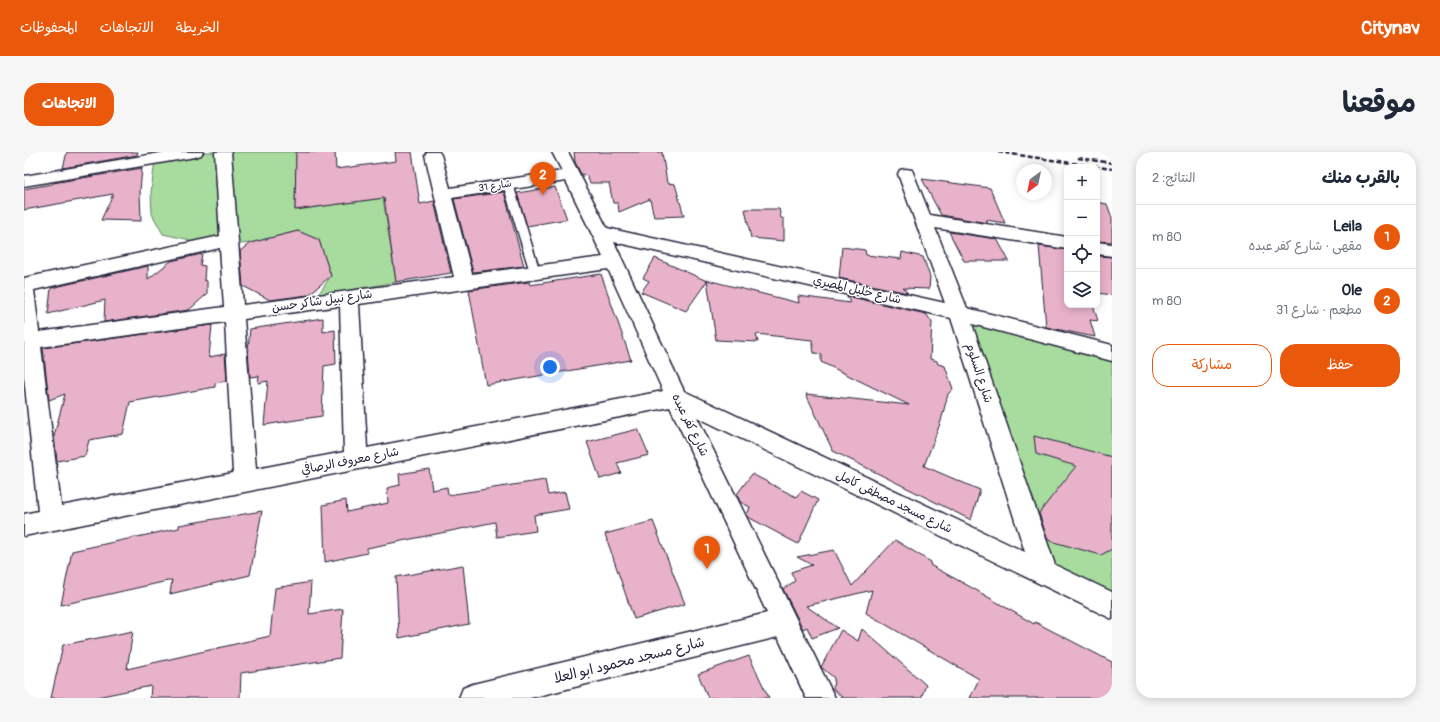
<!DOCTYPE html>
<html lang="ar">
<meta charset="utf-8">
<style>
body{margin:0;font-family:Pangolin,"Playpen Sans Arabic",sans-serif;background:#f6f6f7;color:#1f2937;direction:rtl}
.controls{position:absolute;right:12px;top:12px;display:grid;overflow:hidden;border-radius:8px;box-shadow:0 2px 10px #0003}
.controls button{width:36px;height:36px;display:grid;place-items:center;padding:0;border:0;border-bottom:1px solid #e0e1e3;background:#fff;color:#1f2937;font:20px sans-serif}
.compass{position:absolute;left:992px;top:12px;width:36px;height:36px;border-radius:50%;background:#fff;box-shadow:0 2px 10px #0003;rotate:213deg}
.you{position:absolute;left:526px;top:215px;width:14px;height:14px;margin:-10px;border:3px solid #fff;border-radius:50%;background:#1a73e8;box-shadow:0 0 0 6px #1a73e833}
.badge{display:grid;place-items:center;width:26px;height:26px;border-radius:50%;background:#ea580c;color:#fff;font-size:13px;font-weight:700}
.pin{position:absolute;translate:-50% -33px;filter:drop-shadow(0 1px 2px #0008)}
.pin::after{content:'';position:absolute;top:21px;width:14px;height:12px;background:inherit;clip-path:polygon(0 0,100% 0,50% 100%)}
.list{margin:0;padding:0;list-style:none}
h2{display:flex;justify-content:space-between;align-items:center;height:52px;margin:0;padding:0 16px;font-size:17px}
h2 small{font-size:13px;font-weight:400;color:#747a83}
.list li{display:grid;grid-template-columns:26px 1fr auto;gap:12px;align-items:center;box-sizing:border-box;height:64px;padding:0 16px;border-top:1px solid #e0e1e3}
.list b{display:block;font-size:15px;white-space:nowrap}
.list p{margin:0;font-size:13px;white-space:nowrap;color:#747a83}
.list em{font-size:13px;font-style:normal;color:#747a83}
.actions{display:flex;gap:8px;padding:12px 16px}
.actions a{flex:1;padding:9px 0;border:1px solid #ea580c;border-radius:16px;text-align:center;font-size:14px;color:#ea580c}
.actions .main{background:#ea580c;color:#fff}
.icon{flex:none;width:22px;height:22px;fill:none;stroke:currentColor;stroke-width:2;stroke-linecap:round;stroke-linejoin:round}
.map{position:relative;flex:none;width:1088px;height:546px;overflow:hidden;direction:ltr;border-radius:16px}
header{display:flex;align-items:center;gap:24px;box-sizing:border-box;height:56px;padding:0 20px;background:#ea580c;color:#fff}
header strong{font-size:19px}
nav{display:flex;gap:22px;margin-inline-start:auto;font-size:14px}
.intro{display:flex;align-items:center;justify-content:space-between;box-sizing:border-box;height:96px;padding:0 24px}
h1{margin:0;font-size:28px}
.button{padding:10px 18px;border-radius:16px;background:#ea580c;color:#fff;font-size:14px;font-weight:700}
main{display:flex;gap:24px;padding:0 24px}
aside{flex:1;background:#fff;border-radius:16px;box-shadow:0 2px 10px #0003}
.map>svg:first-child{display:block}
.green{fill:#a8dc9e;stroke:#657f6c}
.building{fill:#e8b2ca;stroke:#22223b}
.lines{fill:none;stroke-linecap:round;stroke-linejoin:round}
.lane-casing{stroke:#22223b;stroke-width:3}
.street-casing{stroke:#22223b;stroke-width:3}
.lane{fill:#fff;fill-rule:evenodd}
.street{fill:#fff;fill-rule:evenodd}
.rail{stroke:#22223b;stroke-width:2.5;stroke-dasharray:5 2.5;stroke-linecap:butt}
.labels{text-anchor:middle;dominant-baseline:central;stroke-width:3;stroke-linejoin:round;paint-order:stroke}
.far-street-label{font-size:10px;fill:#22223b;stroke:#fff}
.street-label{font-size:12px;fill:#22223b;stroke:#fff}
.near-street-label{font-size:14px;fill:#22223b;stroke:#fff}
</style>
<header>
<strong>Citynav</strong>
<nav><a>الخريطة</a><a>الاتجاهات</a><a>المحفوظات</a></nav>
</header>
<div class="intro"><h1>موقعنا</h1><a class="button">الاتجاهات</a></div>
<main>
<aside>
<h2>بالقرب منك<small>النتائج: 2</small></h2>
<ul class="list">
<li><span class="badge">1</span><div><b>Leila</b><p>مقهى · شارع كفر عبده</p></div><em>80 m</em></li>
<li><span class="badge">2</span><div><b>Ole</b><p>مطعم · شارع 31</p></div><em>80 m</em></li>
</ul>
<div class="actions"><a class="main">حفظ</a><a>مشاركة</a></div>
</aside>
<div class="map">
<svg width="1088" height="546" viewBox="0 0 1088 546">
<rect width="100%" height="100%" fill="#fff"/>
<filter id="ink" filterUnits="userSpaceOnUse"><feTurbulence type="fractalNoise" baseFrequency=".025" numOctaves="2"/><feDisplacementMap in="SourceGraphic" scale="8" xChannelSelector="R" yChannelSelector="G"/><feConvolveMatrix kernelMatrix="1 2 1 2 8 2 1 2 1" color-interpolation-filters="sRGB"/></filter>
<g filter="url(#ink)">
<g class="green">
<path d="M132 0H272L271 58 359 46 372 130 293 144 307 124 295 88 274 79 226 91 178 97 162 87 139 82 128 62 127 40Z"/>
<path d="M930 166 1088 205V457L1008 419Z"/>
</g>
<g class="building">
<path d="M43 0H114L113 3 39 16Z"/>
<path d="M272 0H311L312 17 372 9 371 0H388L396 52 410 49 427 121 372 130 360 46 271 58Z"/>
<path d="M550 0H638L643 31 651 32 660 64 630 65 626 47 595 60 594 51H589L585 31H566L563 24 557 22 551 10Z"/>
<path d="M118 16 116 39 117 69 77 68 89 42 0 58V37L28 32 29 31Z"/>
<path d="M898 27 966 36 981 71 962 68 963 71 917 63Z"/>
<path d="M531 35 543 67 503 74 493 41Z"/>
<path d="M480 40 500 114 449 120 430 47Z"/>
<path d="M1073 50 1083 52 1088 66V90L1073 89Z"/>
<path d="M721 57H755L757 66 760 67V89L727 86Z"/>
<path d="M274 79 295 88 307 124 284 143 246 148 219 134 216 99 226 91Z"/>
<path d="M925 80 973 87 985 109H940Z"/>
<path d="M1015 94 1043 98V153H1069L1074 169 1066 168 1071 185 1022 175Z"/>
<path d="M818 95 841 98 842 103 877 107 878 100 899 105 906 125 905 137 879 136 884 141 815 126Z"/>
<path d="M178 102 176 113 181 114 180 128 183 129V142L165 158 80 170 81 148 24 162 27 136 124 114V127L147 109Z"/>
<path d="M1073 104 1088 105V143L1073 141Z"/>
<path d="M631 106 683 129 662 159 617 140 625 129 619 126Z"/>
<path d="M577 122 607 208 462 233 445 138 505 130 506 133Z"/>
<path d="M683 128 775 151 774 144 826 151 823 144 902 162 908 170 906 207 913 209 914 212 921 214 929 237 924 242 917 269 900 314 956 338 947 368 809 299 782 242 885 253 797 210V202L790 201 788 188 732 182 734 190 692 188Z"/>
<path d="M299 166V180L311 178 312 212 300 214 298 264 240 273 244 229 234 231 235 224 226 225 224 198 226 177Z"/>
<path d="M188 173 185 205 201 202 203 229 191 231V235L106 250 99 282 65 288 61 304 33 309 30 284 41 242 25 248 19 196Z"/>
<path d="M614 277 625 303 593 311 597 321 576 327 563 290Z"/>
<path d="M1010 284 1088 305V397L1077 403 1026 389 1023 386 1015 361 1052 314 1012 302Z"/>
<path d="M405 317 408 338 423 335 424 343 521 328 524 343 541 340 545 357 510 363 512 379 473 385 471 370 343 396V401L301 410 299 353 322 348 323 360 364 351 363 336 376 333 375 322Z"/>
<path d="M728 322 772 345 777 339 794 348 774 392 724 365 723 363 726 355 716 350 713 342Z"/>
<path d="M238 359 226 423 146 442 148 428 37 453 48 399 155 376V373Z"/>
<path d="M629 369 661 452 610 467 581 382Z"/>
<path d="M871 388 907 410 906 413 952 438 1010 472 1011 470 1088 510V546H946L955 527 842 461 848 438 782 454 814 476 788 486 783 475 779 477 759 437 771 429 767 420 788 413 773 405 810 398 828 434Z"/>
<path d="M439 413 445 472 375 486 372 425Z"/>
<path d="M287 430 285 462 319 457 316 506 217 521 216 546H126L127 534 68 546H27L39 493 109 479 103 517 246 484 251 436Z"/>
<path d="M838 477 902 533 897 546H819L809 537 810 526 797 515 817 478 834 489Z"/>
<path d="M725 504 745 546H684L674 522Z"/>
</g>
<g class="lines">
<g class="lane-casing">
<path id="lane" d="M484 29 489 32 516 120 515 123H507L506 120 479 32Z"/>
</g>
<g class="street-casing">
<g id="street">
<path d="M142 0H179L177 3 171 5 0 34V24Z"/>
<path d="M191 0H207L219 153 430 125 401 3 403 0H415L417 3 426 36 538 19 528 0H544L583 76 921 151 874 22 876 18 882 17 888 18 906 63 1043 85V97L911 76 943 156 1088 193V209L948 172 1031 413 1088 440V467L673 265 811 546H782L754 485 506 546H435L439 536 449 532 743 461 646 255 0 384V362L14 359 0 224V126L196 84ZM542 29 579 105 448 122 428 46ZM590 90 927 166 1001 400 660 239ZM196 96 200 155 15 180 10 138ZM584 117 639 239 343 296 335 152ZM316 154 320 300 232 317 220 167ZM201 170 209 321 37 354 17 195Z"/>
<path d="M1073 90 1088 92V104L1073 102Z"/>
</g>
</g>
<use href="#lane" class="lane"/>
<use href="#street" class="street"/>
<g class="rail">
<path d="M974 0 1088 17"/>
<path d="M1054 6 1088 11"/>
</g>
</g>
</g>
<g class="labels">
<g class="far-street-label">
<text transform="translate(471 34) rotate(-9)">شارع 31</text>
</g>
<g class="street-label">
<text transform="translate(833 138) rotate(13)">شارع خليل المصري</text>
<text transform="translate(298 149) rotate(-8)">شارع نبيل شاكر حسن</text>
<text transform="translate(955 221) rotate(72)">شارع السلوم</text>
<text transform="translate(666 273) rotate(64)">شارع كفر عبده</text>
<text transform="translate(326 309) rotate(-11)">شارع معروف الرصافي</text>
<text transform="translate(870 350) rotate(26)">شارع مسجد مصطفى كامل</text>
</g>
<g class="near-street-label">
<text transform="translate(605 508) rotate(-14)">شارع مسجد محمود ابو العلا</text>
</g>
</g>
</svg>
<div class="controls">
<button>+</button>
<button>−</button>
<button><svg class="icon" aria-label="locate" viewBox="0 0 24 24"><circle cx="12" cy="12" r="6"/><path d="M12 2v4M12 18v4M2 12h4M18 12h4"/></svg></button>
<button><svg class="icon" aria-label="layers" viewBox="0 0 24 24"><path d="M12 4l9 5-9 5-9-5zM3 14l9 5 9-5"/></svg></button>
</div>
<svg class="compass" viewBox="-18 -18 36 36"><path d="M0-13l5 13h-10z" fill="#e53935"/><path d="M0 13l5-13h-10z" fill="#747a83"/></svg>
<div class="you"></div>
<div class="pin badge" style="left:683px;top:417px">1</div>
<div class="pin badge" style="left:519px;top:43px">2</div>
</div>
</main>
